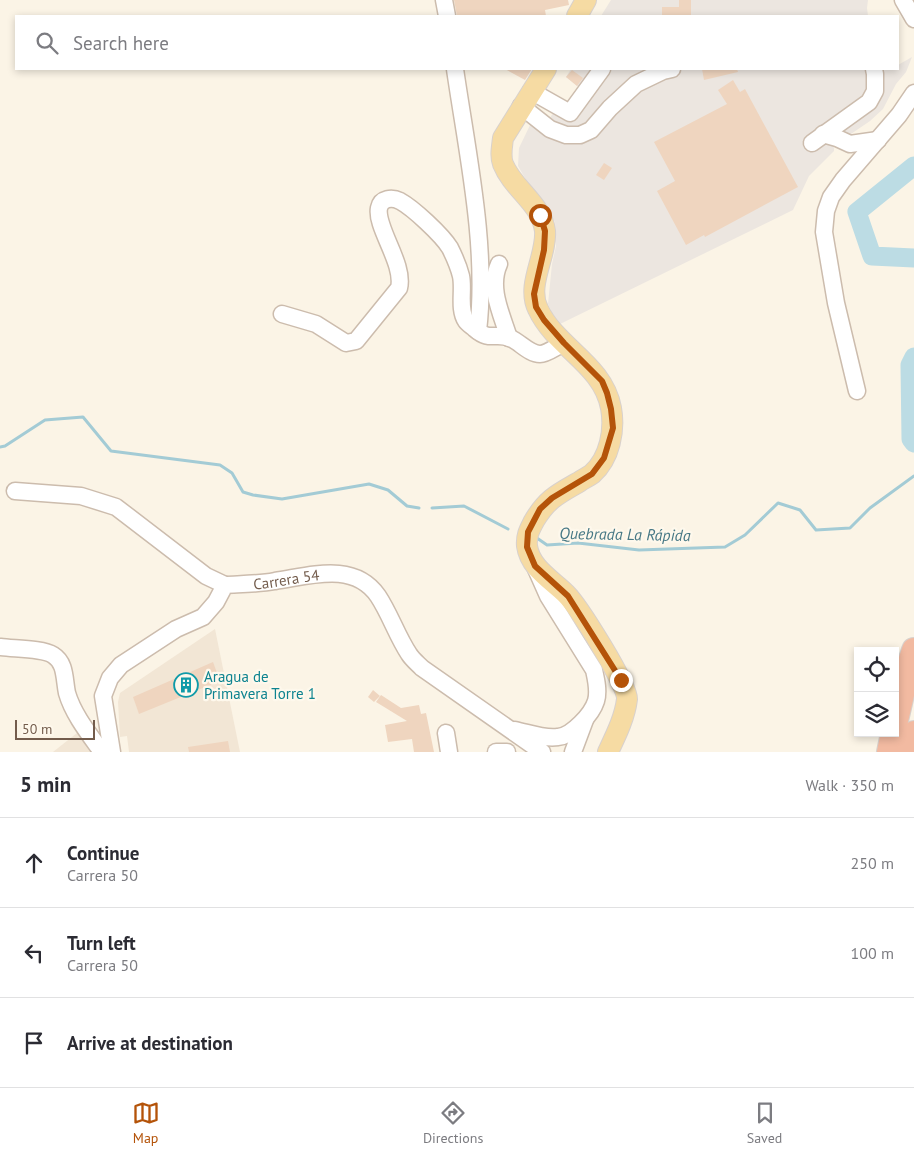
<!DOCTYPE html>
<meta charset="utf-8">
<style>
body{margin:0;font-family:"PT Sans",sans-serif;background:#f7f7f7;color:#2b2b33}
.controls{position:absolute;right:15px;bottom:15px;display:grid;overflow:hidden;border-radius:0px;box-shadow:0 2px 8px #0003}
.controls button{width:45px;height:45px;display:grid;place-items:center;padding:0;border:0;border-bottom:1px solid #e1e1e2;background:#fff;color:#2b2b33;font:25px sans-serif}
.scale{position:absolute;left:15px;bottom:12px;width:80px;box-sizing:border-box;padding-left:5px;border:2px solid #735c4c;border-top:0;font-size:14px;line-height:18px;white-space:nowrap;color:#735c4c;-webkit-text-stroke:4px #fef8ec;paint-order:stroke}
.stop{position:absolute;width:15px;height:15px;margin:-11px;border:4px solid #b45309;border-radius:50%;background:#fff}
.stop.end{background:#b45309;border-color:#fff;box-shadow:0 1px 5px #0008}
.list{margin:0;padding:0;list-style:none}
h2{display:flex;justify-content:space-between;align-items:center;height:65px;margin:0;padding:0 20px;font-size:21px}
h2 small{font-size:16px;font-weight:400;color:#7c7c81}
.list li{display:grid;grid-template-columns:32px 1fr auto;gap:15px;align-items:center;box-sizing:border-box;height:90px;padding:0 20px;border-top:1px solid #e1e1e2}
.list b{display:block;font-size:19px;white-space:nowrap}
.list p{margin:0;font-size:16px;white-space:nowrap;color:#7c7c81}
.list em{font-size:16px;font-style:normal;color:#7c7c81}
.icon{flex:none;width:28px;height:28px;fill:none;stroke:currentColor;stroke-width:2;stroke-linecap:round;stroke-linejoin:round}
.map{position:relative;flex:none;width:914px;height:752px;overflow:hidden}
.search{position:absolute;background:#fff;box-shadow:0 2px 8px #0003;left:15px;right:15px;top:15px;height:55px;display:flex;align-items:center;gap:12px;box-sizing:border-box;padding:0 18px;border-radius:0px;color:#7c7c81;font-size:19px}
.sheet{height:335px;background:#fff}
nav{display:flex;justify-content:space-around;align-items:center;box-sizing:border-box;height:70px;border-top:1px solid #e1e1e2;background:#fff;font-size:14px;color:#7c7c81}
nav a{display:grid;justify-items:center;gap:2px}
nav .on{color:#b45309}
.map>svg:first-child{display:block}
.residential{fill:#f2e6d5}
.industrial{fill:#ece6e0}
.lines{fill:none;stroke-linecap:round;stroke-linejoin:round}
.stream{stroke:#a3cbd5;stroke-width:3}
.river{stroke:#bcdce4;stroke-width:19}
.building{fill:#efd5bf}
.minor-casing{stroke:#ccbcad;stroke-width:19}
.major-casing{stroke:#d8d1cd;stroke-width:22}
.highway-casing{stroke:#d8d1cd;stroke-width:26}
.minor{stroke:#fff;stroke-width:16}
.major{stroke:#f6dba3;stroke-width:20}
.highway{stroke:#f2baa1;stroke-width:24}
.route{stroke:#b45309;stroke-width:6}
.labels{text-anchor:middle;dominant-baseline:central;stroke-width:4.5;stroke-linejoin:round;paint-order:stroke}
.street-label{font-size:15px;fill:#735c4c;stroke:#fef8ec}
.culture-label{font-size:15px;fill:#0d838f;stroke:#fef8ec;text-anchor:start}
.water-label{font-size:16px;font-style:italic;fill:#477885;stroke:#fef8ec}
</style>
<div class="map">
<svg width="914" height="752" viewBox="0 0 914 752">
<rect width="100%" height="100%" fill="#fbf4e6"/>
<g class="residential">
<path d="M215 629 240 752H129L127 736 120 737 118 702 120 693Z"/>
<path d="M77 733 96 752H53Z"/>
</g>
<g class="industrial">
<path d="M611 0H868L867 8 868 16H601Z"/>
<path d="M912 57 906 72 896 84 883 109 870 121 848 136 834 143V151L809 176 793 210 558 325 548 304 552 264 556 246 555 222 544 204 529 185 518 166 519 148 532 121 549 119 556 109 562 113 580 88 566 77 571 69H898V65Z"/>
</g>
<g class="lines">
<g class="stream">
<path d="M0 447 5 446 45 420 83 417 111 451 220 465 232 473 243 492 253 495 282 499 369 484 388 490 407 506 419 508"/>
<path d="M432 508 464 506 508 529"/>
<path d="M534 536 547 545 578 543 639 550 725 547 745 535 778 503 800 510 816 530 850 528 870 508 914 476"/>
</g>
<g class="river">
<path d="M914 166 857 212 872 256 914 258"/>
<path d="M914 357 910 365 911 439 914 443"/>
</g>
</g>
<g class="building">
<path d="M454 0H568L569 5 545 10 546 16H516V15L507 16H457Z"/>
<path d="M679 0H691V16H662V7H679Z"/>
<path d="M505 69H532L525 80Z"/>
<path d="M702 69H737L738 72 704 80Z"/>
<path d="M572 70 583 78 577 86 566 77Z"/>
<path d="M733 80 740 92 745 89 798 187 705 237 704 235 686 245 657 191 675 181 654 142 727 104 718 90Z"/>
<path d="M604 163 612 168 604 180 596 175Z"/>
<path d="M213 662 220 681 139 714 133 697Z"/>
<path d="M373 690 380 696 374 702 368 697Z"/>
<path d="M381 695 401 708 419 705 421 714 426 713 434 752H414L412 739 388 742 385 725 407 721 376 702Z"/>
<path d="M228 741 230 752H189L188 747Z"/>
</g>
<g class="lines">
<g class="minor-casing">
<g id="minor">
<path d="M444 0 447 16"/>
<path d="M903 0 914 19"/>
<path d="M455 69C467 152 488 247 478 331"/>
<path d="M531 91 570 113 602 69"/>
<path d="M521 106 550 129 566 135H580L591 130 610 108 636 84 663 71 672 69"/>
<path d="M823 134 837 138 850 144 878 140"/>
<path d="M812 143 869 102 875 91V74L874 69"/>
<path d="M499 264C488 288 502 315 509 338"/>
<path d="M282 314 316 324 346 343 356 341 399 288C405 264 375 227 379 208 381 198 392 197 400 201 413 208 442 235 450 248 454 256 459 268 461 276 464 290 458 309 466 321 468 324 473 327 475 329 490 342 495 332 510 338 520 342 529 354 540 354 547 354 557 346 564 343"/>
<path d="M857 391 836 303 824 232 826 211 831 197 843 180 899 115 914 93"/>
<path d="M15 491 81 496 116 507 206 576 225 585"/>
<path d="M0 647C13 649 42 648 53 655 66 663 64 679 67 693 73 714 89 734 102 752"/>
<path d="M515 730C529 733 544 739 558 737 572 736 592 714 596 701 599 691 596 679 594 670L548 596 536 569"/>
<path d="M446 733 449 752"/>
<path id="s1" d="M112 752 103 696 110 678 121 665 176 629 203 617 216 602 225 585C242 584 259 584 275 581 310 576 354 561 378 596 390 614 397 636 409 654 412 659 417 663 422 668L542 752"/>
<path d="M496 752H507"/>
<path d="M573 752 585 720"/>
</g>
</g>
<g class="major-casing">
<g id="major">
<path d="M577 16 586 0"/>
<path d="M546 69 503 138C502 147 500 156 503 164 513 189 542 204 545 231 547 256 526 285 538 309 556 348 603 364 611 408 615 430 610 458 592 474 588 477 583 479 579 482 558 494 547 499 534 521 530 529 526 535 527 546 530 568 552 580 566 594 578 606 628 685 627 699 625 717 616 735 608 752"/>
</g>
</g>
<g class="highway-casing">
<g id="highway">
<path d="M895 725 908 668 914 650"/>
<path d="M889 752 893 733"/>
<path d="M909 752 914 733"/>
</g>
</g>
<use href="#minor" class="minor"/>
<use href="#major" class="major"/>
<use href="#highway" class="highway"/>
</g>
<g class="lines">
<path class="route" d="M540 215 545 231 544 250 534 294 536 307 544 320 564 343 602 381 607 393 611 409 613 428 604 458 592 474 552 498 540 509 528 532 527 547 535 566 568 596 621 680"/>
</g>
<defs>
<g id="building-ring" transform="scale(1.25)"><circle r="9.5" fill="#fef8ec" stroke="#0f9aa8" stroke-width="1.5"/><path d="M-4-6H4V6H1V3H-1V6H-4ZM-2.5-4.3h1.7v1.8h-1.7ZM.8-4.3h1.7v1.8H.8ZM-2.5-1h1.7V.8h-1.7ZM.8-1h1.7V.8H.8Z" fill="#0f9aa8"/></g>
</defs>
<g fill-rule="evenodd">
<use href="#building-ring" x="186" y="685"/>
</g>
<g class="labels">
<g class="street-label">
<text stroke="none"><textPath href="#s1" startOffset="289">Carrera 54</textPath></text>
</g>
<g class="culture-label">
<text x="204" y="676">Aragua de<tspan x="204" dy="17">Primavera Torre 1</tspan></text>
</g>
<g class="water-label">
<text transform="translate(625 534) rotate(1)">Quebrada La Rápida</text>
</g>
</g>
</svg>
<div class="controls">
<button><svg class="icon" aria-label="locate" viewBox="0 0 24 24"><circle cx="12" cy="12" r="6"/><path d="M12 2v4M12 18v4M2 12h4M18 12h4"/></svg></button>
<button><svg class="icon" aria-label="layers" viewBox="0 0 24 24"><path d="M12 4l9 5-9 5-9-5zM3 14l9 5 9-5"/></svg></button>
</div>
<div class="scale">50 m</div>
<div class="stop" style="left:540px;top:215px"></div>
<div class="stop end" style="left:621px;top:680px"></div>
<div class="search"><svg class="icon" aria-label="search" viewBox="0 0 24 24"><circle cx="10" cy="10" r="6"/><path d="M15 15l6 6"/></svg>Search here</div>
</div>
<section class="sheet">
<h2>5 min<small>Walk · 350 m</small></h2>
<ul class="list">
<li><svg class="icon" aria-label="ahead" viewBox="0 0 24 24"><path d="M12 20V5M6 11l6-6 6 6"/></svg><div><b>Continue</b><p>Carrera 50</p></div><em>250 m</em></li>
<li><svg class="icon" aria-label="left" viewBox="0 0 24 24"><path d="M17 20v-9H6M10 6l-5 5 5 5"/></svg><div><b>Turn left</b><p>Carrera 50</p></div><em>100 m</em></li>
<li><svg class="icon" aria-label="arrive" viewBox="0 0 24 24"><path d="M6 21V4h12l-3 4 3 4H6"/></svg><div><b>Arrive at destination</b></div></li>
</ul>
</section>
<nav>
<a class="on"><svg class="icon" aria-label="map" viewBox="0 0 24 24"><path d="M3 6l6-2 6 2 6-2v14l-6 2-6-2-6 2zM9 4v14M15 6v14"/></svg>Map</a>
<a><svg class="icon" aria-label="directions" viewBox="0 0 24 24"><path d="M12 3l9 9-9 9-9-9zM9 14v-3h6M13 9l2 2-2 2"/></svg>Directions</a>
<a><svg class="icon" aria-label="saved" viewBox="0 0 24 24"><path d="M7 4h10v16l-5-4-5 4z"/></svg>Saved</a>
</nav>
